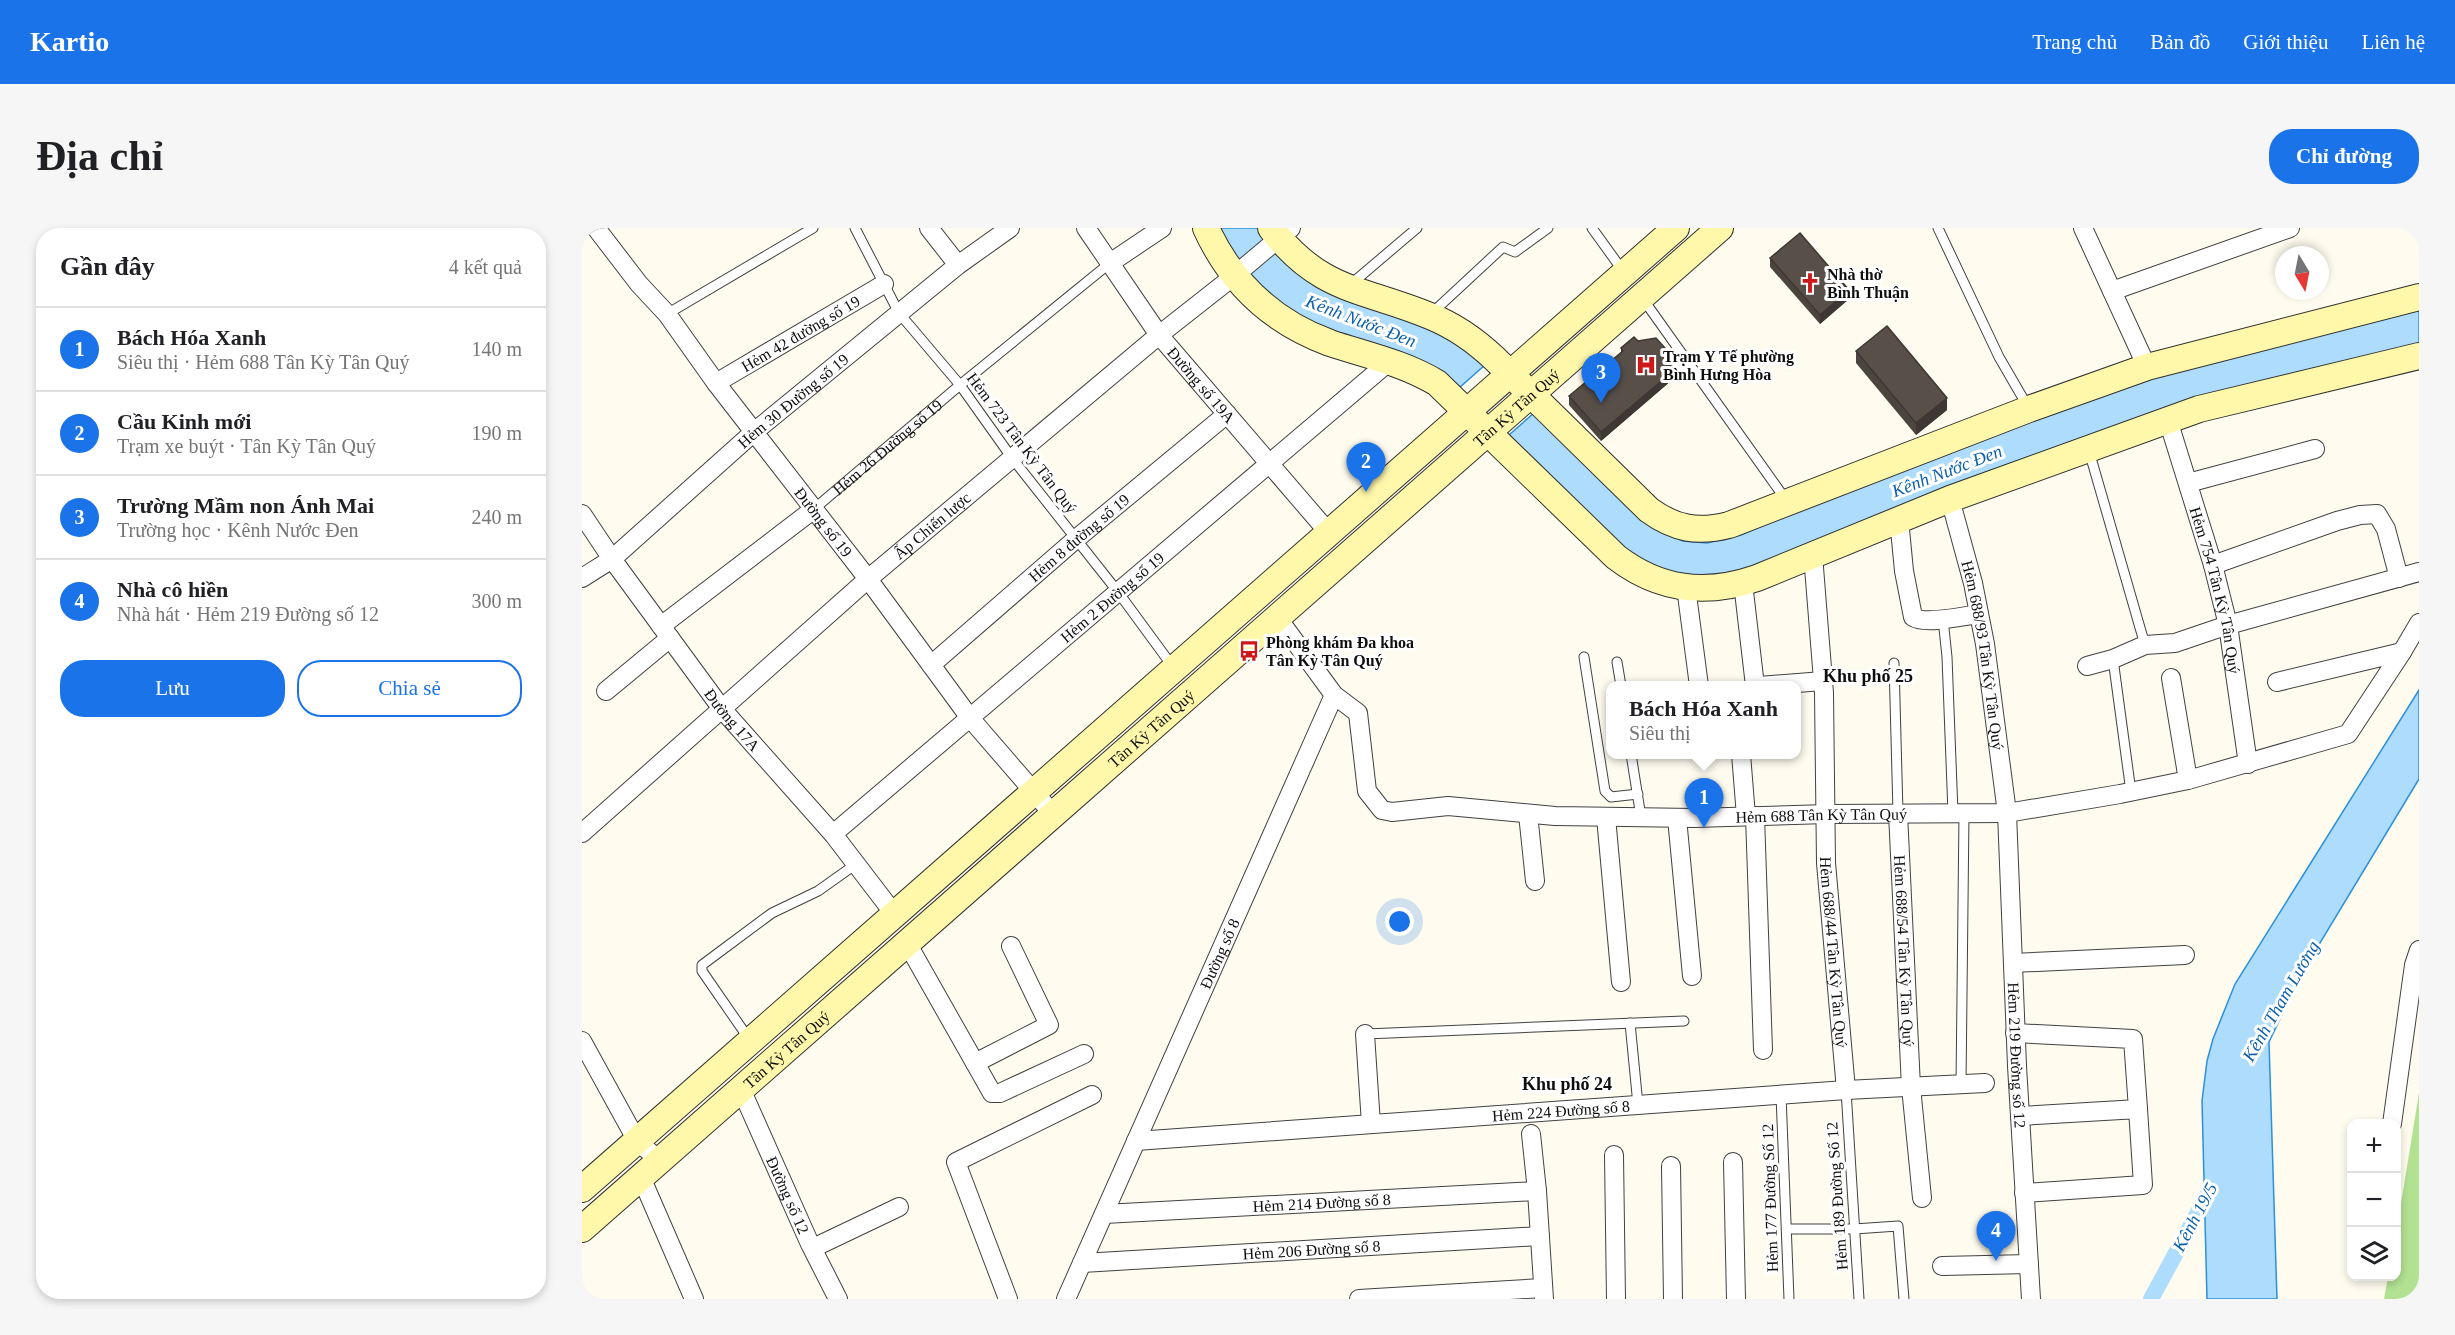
<!DOCTYPE html>
<html lang="vi">
<meta charset="utf-8">
<style>
body{margin:0;font-family:Georgia,serif;background:#f6f6f6;color:#202124}
.controls{position:absolute;right:18px;bottom:18px;display:grid;overflow:hidden;border-radius:12px;box-shadow:0 3px 9px #0003}
.controls button{width:54px;height:54px;display:grid;place-items:center;padding:0;border:0;border-bottom:2px solid #e0e0e0;background:#fff;color:#202124;font:30px sans-serif}
.compass{position:absolute;left:1693px;top:18px;width:54px;height:54px;border-radius:50%;background:#fff;box-shadow:0 3px 9px #0003;rotate:170deg}
.you{position:absolute;left:818px;top:694px;width:21px;height:21px;margin:-15px;border:4px solid #fff;border-radius:50%;background:#1a73e8;box-shadow:0 0 0 9px #1a73e833}
.badge{display:grid;place-items:center;width:39px;height:39px;border-radius:50%;background:#1a73e8;color:#fff;font-size:20px;font-weight:700}
.pin{position:absolute;translate:-50% -50px;filter:drop-shadow(0 2px 3px #0008)}
.pin::after{content:'';position:absolute;top:32px;width:21px;height:18px;background:inherit;clip-path:polygon(0 0,100% 0,50% 100%)}
.popup{position:absolute;left:1024px;top:453px;width:195px;height:78px;box-sizing:border-box;display:grid;place-content:center;border-radius:12px;background:#fff;filter:drop-shadow(0 2px 4px #0005);font-size:20px;white-space:nowrap;color:#757577}
.popup b{font-size:22px;color:#202124}
.popup::after{content:'';position:absolute;left:50%;top:100%;margin-left:-12px;border:12px solid transparent;border-top-color:#fff}
.list{margin:0;padding:0;list-style:none}
h2{display:flex;justify-content:space-between;align-items:center;height:78px;margin:0;padding:0 24px;font-size:26px}
h2 small{font-size:20px;font-weight:400;color:#757577}
.list li{display:grid;grid-template-columns:39px 1fr auto;gap:18px;align-items:center;box-sizing:border-box;height:84px;padding:0 24px;border-top:2px solid #e0e0e0}
.list b{display:block;font-size:22px;white-space:nowrap}
.list p{margin:0;font-size:20px;white-space:nowrap;color:#757577}
.list em{font-size:20px;font-style:normal;color:#757577}
.actions{display:flex;gap:12px;padding:18px 24px}
.actions a{flex:1;padding:14px 0;border:2px solid #1a73e8;border-radius:24px;text-align:center;font-size:21px;color:#1a73e8}
.actions .main{background:#1a73e8;color:#fff}
.icon{flex:none;width:33px;height:33px;fill:none;stroke:currentColor;stroke-width:2;stroke-linecap:round;stroke-linejoin:round}
.map{position:relative;flex:none;width:1837px;height:1071px;overflow:hidden;border-radius:24px}
header{display:flex;align-items:center;gap:36px;box-sizing:border-box;height:84px;padding:0 30px;background:#1a73e8;color:#fff}
header strong{font-size:28px}
nav{display:flex;gap:33px;margin-inline-start:auto;font-size:21px}
.intro{display:flex;align-items:center;justify-content:space-between;box-sizing:border-box;height:144px;padding:0 36px}
h1{margin:0;font-size:42px}
.button{padding:15px 27px;border-radius:24px;background:#1a73e8;color:#fff;font-size:21px;font-weight:700}
main{display:flex;gap:36px;padding:0 36px}
aside{flex:1;background:#fff;border-radius:24px;box-shadow:0 3px 9px #0003}
.map>svg:first-child{display:block}
.forest{fill:#b2e191}
.water{fill:#addcfd;stroke:#2c90db;stroke-width:1.5}
.lines{fill:none;stroke-linecap:round;stroke-linejoin:round}
.canal{stroke:#addcfd;stroke-width:16}
.lane-casing{stroke:#414141;stroke-width:11}
.street-casing{stroke:#414141;stroke-width:20}
.secondary-casing{stroke:#303030;stroke-width:28}
.lane{stroke:#fff;stroke-width:9}
.street{stroke:#fff;stroke-width:18}
.secondary{stroke:#fff8aa;stroke-width:26}
.wall{fill:#4c443f}
.shaded-wall{fill:#3e3733}
.building{fill:#584f49;stroke:#3e3733;stroke-width:1.5}
.labels{text-anchor:middle;dominant-baseline:central;stroke-width:6;stroke-linejoin:round;paint-order:stroke}
.poi-label{font-size:16px;font-weight:bold;fill:#0e0e0e;stroke:#fff;text-anchor:start}
.street-label{font-size:16px;fill:#0e0e0e;stroke:#fff}
.water-label{font-size:18px;font-style:italic;fill:#0a60ad;stroke:#fff}
.neighbourhood-label{font-size:18px;font-weight:bold;fill:#0e0e0e;stroke:#fff}
</style>
<header>
<strong>Kartio</strong>
<nav><a>Trang chủ</a><a>Bản đồ</a><a>Giới thiệu</a><a>Liên hệ</a></nav>
</header>
<div class="intro"><h1>Địa chỉ</h1><a class="button">Chỉ đường</a></div>
<main>
<aside>
<h2>Gần đây<small>4 kết quả</small></h2>
<ul class="list">
<li><span class="badge">1</span><div><b>Bách Hóa Xanh</b><p>Siêu thị · Hẻm 688 Tân Kỳ Tân Quý</p></div><em>140 m</em></li>
<li><span class="badge">2</span><div><b>Cầu Kinh mới</b><p>Trạm xe buýt · Tân Kỳ Tân Quý</p></div><em>190 m</em></li>
<li><span class="badge">3</span><div><b>Trường Mầm non Ánh Mai</b><p>Trường học · Kênh Nước Đen</p></div><em>240 m</em></li>
<li><span class="badge">4</span><div><b>Nhà cô hiền</b><p>Nhà hát · Hẻm 219 Đường số 12</p></div><em>300 m</em></li>
</ul>
<div class="actions"><a class="main">Lưu</a><a>Chia sẻ</a></div>
</aside>
<div class="map">
<svg width="1837" height="1071" viewBox="0 0 1837 1071">
<rect width="100%" height="100%" fill="#fffcef"/>
<path class="forest" d="M1837 865V1071H1802L1806 1049 1814 1048 1815 1000Z"/>
<g class="water">
<path d="M637 0H676L709 39 735 59 856 103 904 136 877 160C868 153 859 144 848 137 820 119 777 114 745 101 697 82 660 45 637 0Z"/>
<path d="M1837 82V116L1602 173 1368 257 1168 339 1150 345 1116 348 1084 343 1045 324 927 207 953 184 1069 298 1101 313 1125 315 1159 307 1284 254 1566 150Z"/>
<path d="M1837 462V551L1721 743 1687 814 1695 1071H1625L1620 873 1625 833 1631 811 1653 756Z"/>
</g>
<g class="lines">
<path class="canal" d="M1569 1071 1633 953"/>
<g class="lane-casing">
<g id="lane">
<path d="M273 0 317 85 378 157 430 230 536 364 591 439"/>
<path d="M1010 0 1041 43"/>
<path d="M1356 0 1417 129 1446 179"/>
<path d="M768 57 835 0"/>
<path d="M1061 71 1204 272"/>
<path d="M850 85 921 19 933 24 966 0"/>
<path d="M85 86 231 0"/>
<path d="M1507 223 1563 417"/>
<path id="s1" d="M232 281 378 157 528 35"/>
<path d="M1361 391 1365 429 1371 585"/>
<path d="M1002 429 1023 563 1029 569 1056 566"/>
<path d="M1531 431 1549 564"/>
<path d="M1035 434 1039 458"/>
<path d="M1312 435 1316 585"/>
<path d="M1049 526 1059 589"/>
<path d="M1048 795 1056 877"/>
<path d="M783 806 1102 793"/>
<path d="M167 811 120 743V737L190 685 236 663 274 636"/>
<path d="M1379 857 1382 585"/>
<path d="M1264 862 1277 1071"/>
<path d="M1199 867 1207 1071"/>
<path d="M1205 1001H1272L1316 998 1322 1071"/>
</g>
</g>
<g class="street-casing">
<g id="street">
<path id="s2" d="M14 0 57 56 85 86 134 155 286 351 388 490 471 586"/>
<path d="M347 0 376 37"/>
<path id="s3" d="M504 0 577 107 747 305"/>
<path d="M1501 0 1565 139"/>
<path d="M528 35 580 0"/>
<path d="M1530 63 1708 0"/>
<path id="s4" d="M134 155 302 56"/>
<path id="s5" d="M1586 192 1631 337 1646 397 1666 536"/>
<path d="M1606 255 1733 221"/>
<path id="s6" d="M1368 271 1391 355 1403 416 1425 585 1435 838 1449 1071"/>
<path id="s7" d="M0 286 30 331 140 481 251 606 313 687"/>
<path d="M1317 291 1322 343 1331 389C1343 397 1382 388 1397 386"/>
<path id="s8" d="M1231 327 1242 465 1244 635 1264 862"/>
<path d="M1631 337 1755 293 1778 287 1795 286 1804 301 1817 350"/>
<path id="s9" d="M0 350 30 331 172 204 376 37 428 0"/>
<path d="M1161 355 1173 458"/>
<path d="M1104 359 1117 458"/>
<path d="M79 398 232 281"/>
<path d="M1820 424 1837 395"/>
<path id="s10" d="M349 437 494 311 645 186"/>
<path d="M1505 438 1531 431 1563 417 1593 415 1646 397 1837 344"/>
<path d="M1589 450 1606 552"/>
<path d="M1177 458 1241 453"/>
<path d="M24 463 88 410"/>
<path id="s11" d="M752 467 776 485 785 563 800 582 810 584 866 578 973 588 1112 590 1245 586 1425 585 1538 566 1606 552 1766 506 1820 424 1695 454"/>
<path d="M1159 526 1164 588"/>
<path id="s12" d="M1316 585 1329 859 1340 970"/>
<path d="M946 586 953 653"/>
<path d="M1173 588 1181 822"/>
<path d="M1024 589 1039 754"/>
<path d="M1095 590 1110 748"/>
<path id="s13" d="M0 605 286 351 577 107 652 48 709 0"/>
<path id="s14" d="M251 606 808 133"/>
<path d="M325 715 410 865H418L502 826"/>
<path d="M1431 735 1603 727"/>
<path d="M1433 805 1551 811 1556 881"/>
<path d="M783 806 789 896"/>
<path d="M0 813 55 913 78 933"/>
<path d="M393 835 467 797 429 718"/>
<path id="s15" d="M159 861 228 1016 256 1071"/>
<path d="M1438 888 1556 881 1561 957 1442 965"/>
<path d="M1810 896 1832 737 1837 722"/>
<path d="M949 906 955 963 962 1071"/>
<path id="s16" d="M554 913 1264 862 1403 855"/>
<path d="M1032 927 1034 1071"/>
<path d="M1151 934 1154 1071"/>
<path d="M1089 938 1091 1071"/>
<path d="M59 949 112 1071"/>
<path id="s17" d="M522 986 955 963"/>
<path d="M231 1020 317 979"/>
<path id="s18" d="M500 1035 958 1008"/>
<path d="M1360 1038 1447 1036"/>
<path d="M426 1071 374 934 510 867"/>
<path id="s19" d="M484 1071 752 467 695 389"/>
<path d="M777 1071 961 1060"/>
</g>
</g>
<g class="secondary-casing">
<g id="secondary">
<path d="M624 0C649 55 691 94 748 115 784 127 822 135 855 155L1034 329C1077 362 1123 368 1175 350L1368 271 1617 181 1837 128"/>
<path d="M689 0C738 64 780 60 848 88 873 98 894 113 913 131L1067 282C1093 301 1116 305 1147 297L1447 181 1565 139 1837 69"/>
<path d="M0 961 1094 0"/>
<path id="s20" d="M0 1001 1138 0"/>
</g>
</g>
<use href="#lane" class="lane"/>
<use href="#street" class="street"/>
<use href="#secondary" class="secondary"/>
</g>
<g class="wall">
<path d="M1188 30 1267 71 1238 96 1188 39Z"/>
<path d="M1056 113 1091 138 1088 141 1090 152 1019 213 987 177V168L1039 124V120Z"/>
<path d="M1274 123 1365 182 1334 207 1274 135Z"/>
</g>
<g class="shaded-wall">
<path d="M1267 62V71L1238 96V87Z"/>
<path d="M1091 129V138L1084 145V136Z"/>
<path d="M1090 144V152L1019 213V204Z"/>
<path d="M1365 170V182L1334 207V195Z"/>
</g>
<g class="building">
<path d="M1218 5 1267 62 1238 87 1188 30Z"/>
<path d="M1305 98 1365 170 1334 195 1274 123Z"/>
<path d="M1052 109 1056 113 1074 110 1091 129 1084 136 1090 144 1019 204 987 168 1041 123 1039 120Z"/>
</g>
<defs>
<g id="church-bare" transform="scale(1.62)"><path d="M-1.2-6h2.4v3.5h3.3v2.4h-3.3V6h-2.4V-.1h-3.3v-2.4h3.3Z" fill="#cd1719" stroke="#fff" stroke-width="2.5" paint-order="stroke"/></g>
<g id="hospital-bare" transform="scale(1.62)"><path d="M-5-5h3v3.5h4V-5h3V5h-3V1.5h-4V5h-3Z" fill="#cd1719" stroke="#fff" stroke-width="2.5" paint-order="stroke"/></g>
<g id="bus-bare" transform="scale(1.62)"><path d="M-5-6H5V4H4V6H2V4H-2V6H-4V4H-5ZM-3.5-4V0h7V-4ZM-3.5 1.2v1.5H-2V1.2ZM2 1.2v1.5H3.5V1.2Z" fill="#cd1719" stroke="#fff" stroke-width="2.5" paint-order="stroke"/></g>
</defs>
<g fill-rule="evenodd">
<use href="#church-bare" x="1228" y="55"/>
<use href="#hospital-bare" x="1064" y="137"/>
<use href="#bus-bare" x="667" y="423"/>
</g>
<g class="labels">
<g class="poi-label">
<text x="1245" y="46">Nhà thờ<tspan x="1245" dy="18">Bình Thuận</tspan></text>
<text x="1081" y="128">Trạm Y Tế phường<tspan x="1081" dy="18">Bình Hưng Hòa</tspan></text>
<text x="684" y="414">Phòng khám Đa khoa<tspan x="684" dy="18">Tân Kỳ Tân Quý</tspan></text>
</g>
<g class="street-label">
<text stroke="none"><textPath href="#s4" startOffset="98">Hẻm 42 đường số 19</textPath></text>
<text stroke="none"><textPath href="#s3" startOffset="195">Đường số 19A</textPath></text>
<text stroke="none"><textPath href="#s9" startOffset="276">Hẻm 30 Đường số 19</textPath></text>
<text stroke="none"><textPath href="#s20" startOffset="1244">Tân Kỳ Tân Quý</textPath></text>
<text transform="translate(440 215) rotate(53)">Hẻm 723 Tân Kỳ Tân Quý</text>
<text stroke="none"><textPath href="#s1" startOffset="96">Hẻm 26 Đường số 19</textPath></text>
<text stroke="none"><textPath href="#s2" startOffset="372">Đường số 19</textPath></text>
<text stroke="none"><textPath href="#s13" startOffset="466">Ấp Chiến lược</textPath></text>
<text stroke="none"><textPath href="#s10" startOffset="195">Hẻm 8 đường số 19</textPath></text>
<text stroke="none"><textPath href="#s5" startOffset="177">Hẻm 754 Tân Kỳ Tân Quý</textPath></text>
<text stroke="none"><textPath href="#s14" startOffset="366">Hẻm 2 Đường số 19</textPath></text>
<text stroke="none"><textPath href="#s6" startOffset="160">Hẻm 688/93 Tân Kỳ Tân Quý</textPath></text>
<text stroke="none"><textPath href="#s7" startOffset="255">Đường 17A</textPath></text>
<text stroke="none"><textPath href="#s20" startOffset="758">Tân Kỳ Tân Quý</textPath></text>
<text stroke="none"><textPath href="#s11" startOffset="573">Hẻm 688 Tân Kỳ Tân Quý</textPath></text>
<text stroke="none"><textPath href="#s12" startOffset="138">Hẻm 688/54 Tân Kỳ Tân Quý</textPath></text>
<text stroke="none"><textPath href="#s8" startOffset="398">Hẻm 688/44 Tân Kỳ Tân Quý</textPath></text>
<text stroke="none"><textPath href="#s19" startOffset="378">Đường số 8</textPath></text>
<text stroke="none"><textPath href="#s20" startOffset="272">Tân Kỳ Tân Quý</textPath></text>
<text stroke="none"><textPath href="#s6" startOffset="562">Hẻm 219 Đường số 12</textPath></text>
<text stroke="none"><textPath href="#s16" startOffset="426">Hẻm 224 Đường số 8</textPath></text>
<text stroke="none"><textPath href="#s15" startOffset="116">Đường số 12</textPath></text>
<text transform="translate(1255 968) rotate(-94)">Hẻm 189 Đường Số 12</text>
<text transform="translate(1188 970) rotate(-92)">Hẻm 177 Đường Số 12</text>
<text stroke="none"><textPath href="#s17" startOffset="218">Hẻm 214 Đường số 8</textPath></text>
<text stroke="none"><textPath href="#s18" startOffset="230">Hẻm 206 Đường số 8</textPath></text>
</g>
<g class="water-label">
<text transform="translate(779 93) rotate(21)">Kênh Nước Đen</text>
<text transform="translate(1365 243) rotate(-21)">Kênh Nước Đen</text>
<text transform="translate(1699 773) rotate(-60)">Kênh Tham Lương</text>
<text transform="translate(1613 989) rotate(-62)">Kênh 19/5</text>
</g>
<g class="neighbourhood-label">
<text x="1286" y="448">Khu phố 25</text>
<text x="985" y="856">Khu phố 24</text>
</g>
</g>
</svg>
<div class="controls">
<button>+</button>
<button>−</button>
<button><svg class="icon" aria-label="layers" viewBox="0 0 24 24"><path d="M12 4l9 5-9 5-9-5zM3 14l9 5 9-5"/></svg></button>
</div>
<svg class="compass" viewBox="-18 -18 36 36"><path d="M0-13l5 13h-10z" fill="#e53935"/><path d="M0 13l5-13h-10z" fill="#757577"/></svg>
<div class="you"></div>
<div class="pin badge" style="left:1122px;top:600px">1</div>
<div class="popup"><b>Bách Hóa Xanh</b>Siêu thị</div>
<div class="pin badge" style="left:784px;top:264px">2</div>
<div class="pin badge" style="left:1019px;top:175px">3</div>
<div class="pin badge" style="left:1414px;top:1033px">4</div>
</div>
</main>
